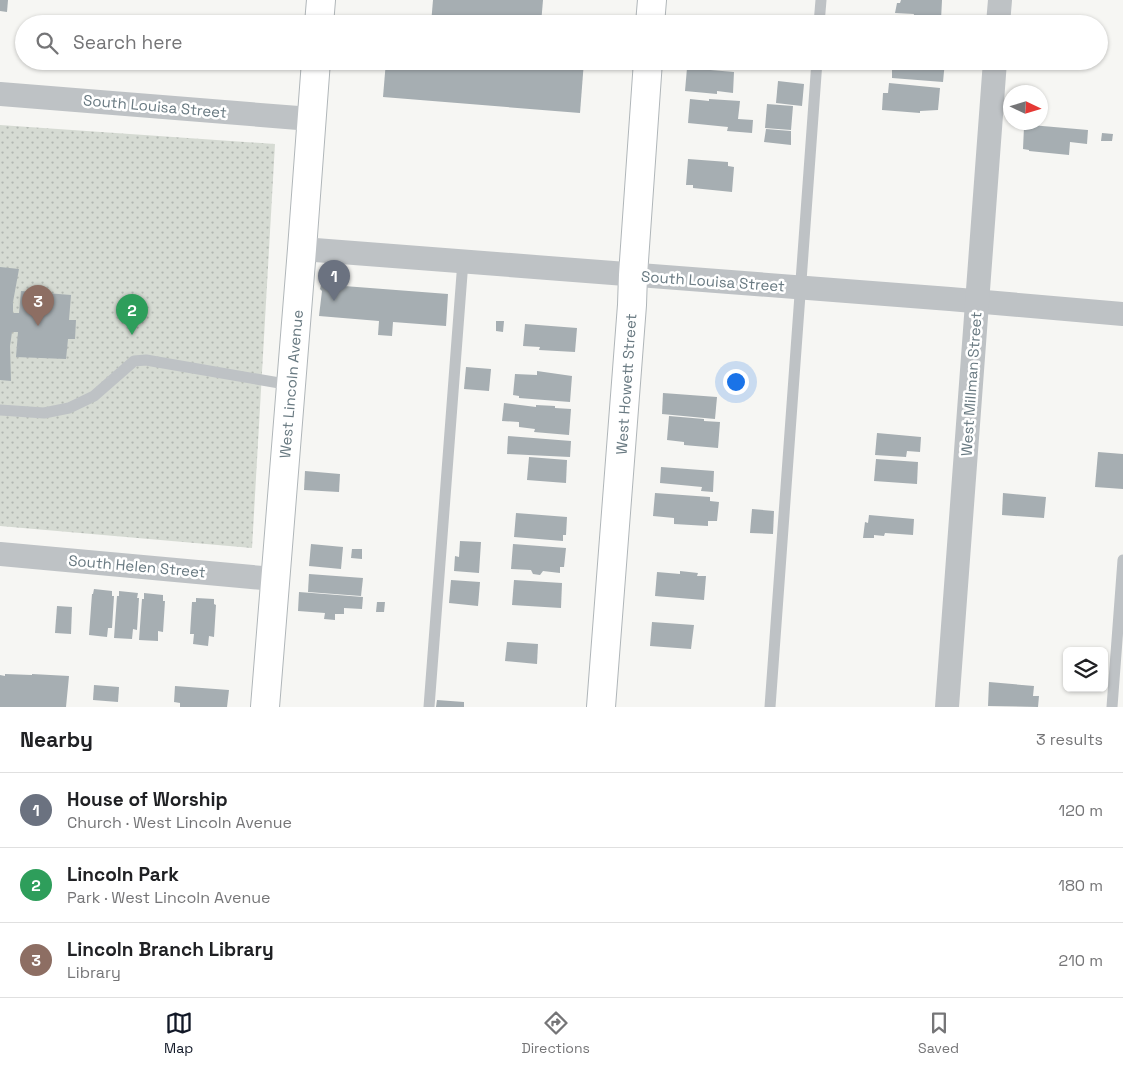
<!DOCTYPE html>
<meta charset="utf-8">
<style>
body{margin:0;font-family:"Space Grotesk",sans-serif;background:#f2f2f2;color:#202124}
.controls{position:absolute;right:15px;bottom:15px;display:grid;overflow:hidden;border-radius:8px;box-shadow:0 1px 4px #0004}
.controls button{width:45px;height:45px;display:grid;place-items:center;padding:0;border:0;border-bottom:1px solid #e0e0e0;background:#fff;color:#202124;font:25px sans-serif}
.compass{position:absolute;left:1003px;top:85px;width:45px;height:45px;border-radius:50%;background:#fff;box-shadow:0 1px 4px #0004;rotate:94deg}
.you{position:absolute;left:735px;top:381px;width:18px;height:18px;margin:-12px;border:4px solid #fff;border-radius:50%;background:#1a73e8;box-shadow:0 0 0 8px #1a73e833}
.badge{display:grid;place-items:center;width:32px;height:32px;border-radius:50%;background:#111827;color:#fff;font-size:16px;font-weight:700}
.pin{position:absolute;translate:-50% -41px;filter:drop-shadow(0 1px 2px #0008)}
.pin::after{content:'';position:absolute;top:26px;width:18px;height:15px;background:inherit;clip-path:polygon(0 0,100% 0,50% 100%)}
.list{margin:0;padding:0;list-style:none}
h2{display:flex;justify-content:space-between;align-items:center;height:65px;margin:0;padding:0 20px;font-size:21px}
h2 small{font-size:16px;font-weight:400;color:#757577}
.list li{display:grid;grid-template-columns:32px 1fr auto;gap:15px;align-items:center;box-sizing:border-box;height:75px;padding:0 20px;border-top:1px solid #e0e0e0}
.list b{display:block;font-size:19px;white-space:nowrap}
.list p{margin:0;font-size:16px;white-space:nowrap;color:#757577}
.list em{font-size:16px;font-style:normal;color:#757577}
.icon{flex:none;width:28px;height:28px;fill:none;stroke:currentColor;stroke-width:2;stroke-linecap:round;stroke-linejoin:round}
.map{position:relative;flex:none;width:1123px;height:707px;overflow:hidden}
.search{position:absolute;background:#fff;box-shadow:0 1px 4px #0004;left:15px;right:15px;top:15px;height:55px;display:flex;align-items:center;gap:12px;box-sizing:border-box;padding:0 18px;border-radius:28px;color:#757577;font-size:19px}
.sheet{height:290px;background:#fff}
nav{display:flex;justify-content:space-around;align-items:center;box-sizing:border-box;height:70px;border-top:1px solid #e0e0e0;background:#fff;font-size:14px;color:#757577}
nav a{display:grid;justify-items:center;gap:2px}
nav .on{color:#111827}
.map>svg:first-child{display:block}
.park{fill:url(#park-dots)}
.building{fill:#a6aeb2}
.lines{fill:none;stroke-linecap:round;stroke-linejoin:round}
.secondary-casing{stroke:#b0b6b9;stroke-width:30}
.service{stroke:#bec2c5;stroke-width:11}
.minor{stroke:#bec2c5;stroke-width:24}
.secondary{stroke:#fff;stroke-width:28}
.labels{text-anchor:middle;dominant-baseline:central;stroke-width:5;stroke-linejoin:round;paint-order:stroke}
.street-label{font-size:15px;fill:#687981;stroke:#fff}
</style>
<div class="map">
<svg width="1123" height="707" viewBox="0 0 1123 707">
<defs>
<pattern id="park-dots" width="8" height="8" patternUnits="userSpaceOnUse" patternTransform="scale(1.25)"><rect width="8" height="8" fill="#d6dbd3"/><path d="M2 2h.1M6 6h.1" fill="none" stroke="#b1b6b1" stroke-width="1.8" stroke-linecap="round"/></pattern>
</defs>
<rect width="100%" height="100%" fill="#f6f6f3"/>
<path class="park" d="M0 125 275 144 252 548 0 526Z"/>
<g class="building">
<path d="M0 0H8L7 12 0 11Z"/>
<path d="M433 0H543L541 24H431Z"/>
<path d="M901 0H942L941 20 913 18 914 14 895 13 897 3H900Z"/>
<path d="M386 61H584L580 113 383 97Z"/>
<path d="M886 61H945L943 82 892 78V68L885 67Z"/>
<path d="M687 68 734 72 733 93 717 91V94L685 91Z"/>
<path d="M778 81 804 84 802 106 776 103Z"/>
<path d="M889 83 940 88 938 110 920 111V113L882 110 883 93H888Z"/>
<path d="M690 99 709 101V99L740 101 738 119 753 120 752 133 727 131 728 127 688 123Z"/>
<path d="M767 104 793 106 791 130 765 128Z"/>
<path d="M1031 125 1088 130 1087 144 1070 142 1069 155 1029 151V150L1023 149 1024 127H1031Z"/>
<path d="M766 129 791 131V145L764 142Z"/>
<path d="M1102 133 1113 134 1112 141H1101Z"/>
<path d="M688 159 728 162V166L734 167 732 192 693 188V185H686Z"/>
<path d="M0 267 19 269 13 302V313H19L21 291 71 295 69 320H76L75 339H68L66 359 16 357 18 332H12L10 346 11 381 0 380Z"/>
<path d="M324 282 331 285 448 294 446 326 393 322 392 336 378 335 379 321 319 316 322 291 320 289 321 285Z"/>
<path d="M496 321H504L503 332 496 331Z"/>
<path d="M525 324 577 328 575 352 539 350 540 347 523 346Z"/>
<path d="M466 367 491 369 489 391 464 389Z"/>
<path d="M537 371 572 376 570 402 519 398V396L513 395 515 374 537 375Z"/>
<path d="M663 393 717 397 715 419 662 414Z"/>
<path d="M504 403 536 407V405L555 406V408L571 409 569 435 534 432 535 429 519 427V422L502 421Z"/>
<path d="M669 416 704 419V421L720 422 718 448 684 445V442L667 440Z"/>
<path d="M877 433 921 437 920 452 907 451 906 457 875 455Z"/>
<path d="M508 436 571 441 570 457 507 454Z"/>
<path d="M1098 452 1123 454V489L1095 487Z"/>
<path d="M529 457 567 460 566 483 527 480Z"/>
<path d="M876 459 918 462 917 484 874 481Z"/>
<path d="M661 467 714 471 713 492 701 491 702 487 660 483Z"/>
<path d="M305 471 340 474 339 492 304 490Z"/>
<path d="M655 493 710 497V501L719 502 717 521H708V526L674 524V518L653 516Z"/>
<path d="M1003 493 1046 497 1044 518 1002 515Z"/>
<path d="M752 509 774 511 773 534 750 533Z"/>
<path d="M516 513 567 517 566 535H563V541L514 537Z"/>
<path d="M869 515 914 519 913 535 885 533 884 536 874 535V538H863L865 522 868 523Z"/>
<path d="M460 541 481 542 479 573 454 571 455 556 459 557Z"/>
<path d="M311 544 343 547 341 569 309 566Z"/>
<path d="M513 544 566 548 564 567H560V573L543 571 540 575 533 574 531 570 511 569Z"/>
<path d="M352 549H362V559L351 558Z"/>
<path d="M680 571 698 573 697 576H706L704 600 655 596 657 572 680 574Z"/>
<path d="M309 574 363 578 361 596 308 592Z"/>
<path d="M451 580 480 582 478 606 449 603Z"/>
<path d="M514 580 562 583 561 608 512 605Z"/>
<path d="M94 589 112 591V596H114L112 628H108L107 637 89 635 92 594H93Z"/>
<path d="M119 591 138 593 137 598H139L137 630 133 629 132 639 114 638 117 596H119Z"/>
<path d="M299 592 363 597 362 609 344 608V614H335V620L324 619 325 613 298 611Z"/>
<path d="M144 593 163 595V601H165L163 632 158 631V641L139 640 142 599H144Z"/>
<path d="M196 598 214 599V604L216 605 214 637 209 636 208 646 193 644 194 634H190L192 602H196Z"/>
<path d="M377 602H385L384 612H376Z"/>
<path d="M57 606 72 607 71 634 55 633Z"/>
<path d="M652 622 694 625 691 649 650 646Z"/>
<path d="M507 642 538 644 537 664 505 661Z"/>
<path d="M5 674 32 675V674L69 676 66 707H0V675L5 676Z"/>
<path d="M989 682 1034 686 1033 696H1039L1038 707 988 706Z"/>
<path d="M94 685 119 687 118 702 93 700Z"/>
<path d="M175 686 229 690 227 707H180V703L174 702Z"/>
<path d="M437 700 464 702V707H436Z"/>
</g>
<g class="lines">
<g class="secondary-casing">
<g id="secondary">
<path d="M319 24 321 0"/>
<path d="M650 24 652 0"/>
<path d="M265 707 302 249 316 61"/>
<path d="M601 707 632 305 633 275 648 61"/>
</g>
</g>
<g class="service">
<path d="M819 24 821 0"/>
<path d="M0 410 44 413 69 408 94 396 134 361 146 360 291 385"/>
<path d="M429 707 463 261"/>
<path d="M770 707 817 61"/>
<path d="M1112 707 1123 560"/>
</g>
<g class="minor">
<path d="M998 24 1000 0"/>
<path d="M0 94 311 119"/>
<path d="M302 249 950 299 1123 314"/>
<path d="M0 554 274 579"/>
<path d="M947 707 995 61"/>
</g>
<use href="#secondary" class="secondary"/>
</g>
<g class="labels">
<g class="street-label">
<text transform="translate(155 106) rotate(5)">South Louisa Street</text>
<text transform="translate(713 281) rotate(4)">South Louisa Street</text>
<text transform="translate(291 384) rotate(-85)">West Lincoln Avenue</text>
<text transform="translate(626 384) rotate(-86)">West Howett Street</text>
<text transform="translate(971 384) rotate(-86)">West Millman Street</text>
<text transform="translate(137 566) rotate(5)">South Helen Street</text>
</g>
</g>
</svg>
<div class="controls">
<button><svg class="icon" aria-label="layers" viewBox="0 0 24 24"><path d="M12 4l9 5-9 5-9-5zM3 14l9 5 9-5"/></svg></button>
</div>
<svg class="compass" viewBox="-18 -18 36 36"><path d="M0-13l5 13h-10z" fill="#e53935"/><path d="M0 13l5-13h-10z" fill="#757577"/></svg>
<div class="you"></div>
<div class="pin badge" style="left:334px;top:301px;background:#6b7280">1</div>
<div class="pin badge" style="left:132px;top:335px;background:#2e9e5b">2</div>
<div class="pin badge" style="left:38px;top:326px;background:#8d6e63">3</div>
<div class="search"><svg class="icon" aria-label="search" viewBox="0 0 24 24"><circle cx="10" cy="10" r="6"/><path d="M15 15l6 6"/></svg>Search here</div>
</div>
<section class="sheet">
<h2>Nearby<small>3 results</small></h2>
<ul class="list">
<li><span class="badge" style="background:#6b7280">1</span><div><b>House of Worship</b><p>Church · West Lincoln Avenue</p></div><em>120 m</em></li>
<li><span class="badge" style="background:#2e9e5b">2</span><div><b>Lincoln Park</b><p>Park · West Lincoln Avenue</p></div><em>180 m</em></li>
<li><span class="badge" style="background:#8d6e63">3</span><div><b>Lincoln Branch Library</b><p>Library</p></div><em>210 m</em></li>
</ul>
</section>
<nav>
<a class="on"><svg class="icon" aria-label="map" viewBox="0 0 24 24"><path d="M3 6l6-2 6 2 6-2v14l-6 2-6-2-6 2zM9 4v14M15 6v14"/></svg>Map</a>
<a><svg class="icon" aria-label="directions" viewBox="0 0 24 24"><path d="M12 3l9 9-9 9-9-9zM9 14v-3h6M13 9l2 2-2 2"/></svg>Directions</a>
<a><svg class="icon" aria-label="saved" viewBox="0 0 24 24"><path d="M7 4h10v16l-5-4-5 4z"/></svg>Saved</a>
</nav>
